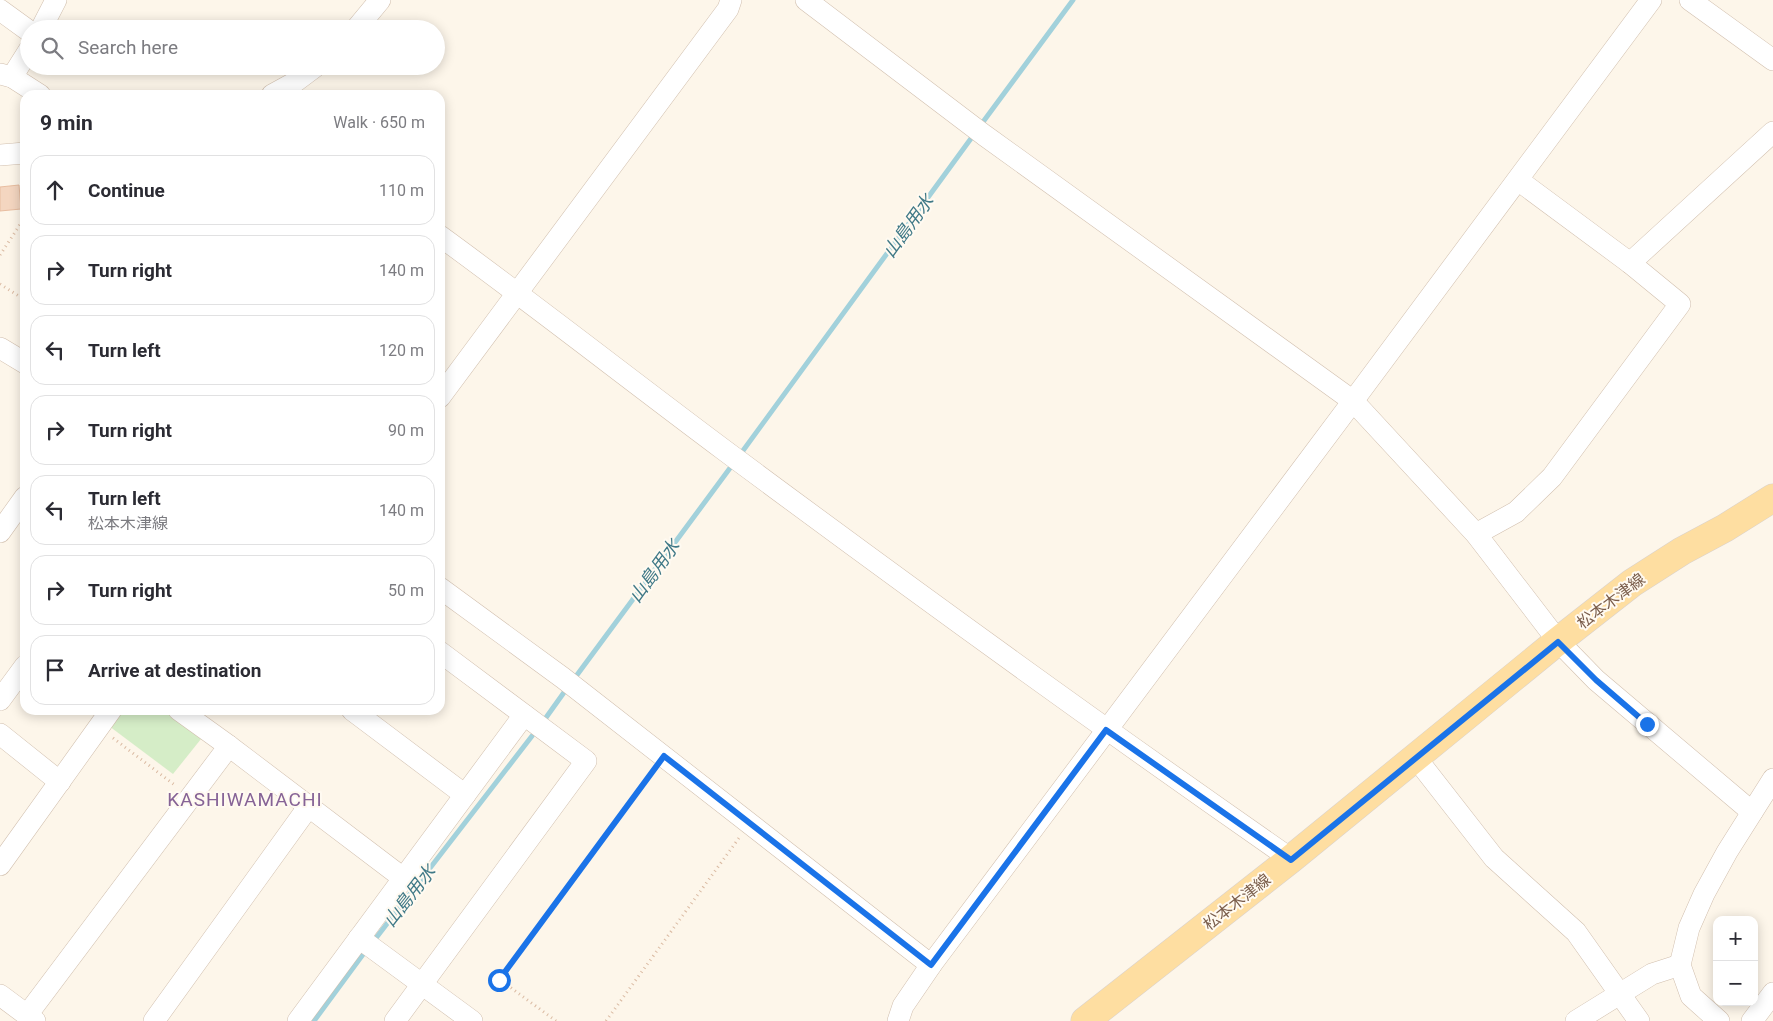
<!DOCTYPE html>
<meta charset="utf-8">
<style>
body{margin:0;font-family:Roboto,"Noto Sans JP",sans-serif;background:#f7f7f7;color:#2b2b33}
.controls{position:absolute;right:15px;bottom:15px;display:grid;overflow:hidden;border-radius:10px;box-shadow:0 2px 12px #0003}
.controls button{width:45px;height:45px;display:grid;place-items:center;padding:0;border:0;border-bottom:1px solid #e1e1e2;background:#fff;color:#2b2b33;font:25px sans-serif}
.stop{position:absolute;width:15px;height:15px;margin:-11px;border:4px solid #1a73e8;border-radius:50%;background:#fff}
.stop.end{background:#1a73e8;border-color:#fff;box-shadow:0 1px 5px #0008}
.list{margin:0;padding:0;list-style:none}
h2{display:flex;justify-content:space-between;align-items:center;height:65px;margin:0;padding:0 20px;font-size:21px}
h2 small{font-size:16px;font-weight:400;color:#7c7c81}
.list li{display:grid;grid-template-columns:32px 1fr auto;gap:15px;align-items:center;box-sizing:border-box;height:70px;margin:0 10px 10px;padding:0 10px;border:1px solid #e1e1e2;border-radius:15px}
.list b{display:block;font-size:19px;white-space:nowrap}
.list p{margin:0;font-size:16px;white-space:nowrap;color:#7c7c81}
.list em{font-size:16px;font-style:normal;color:#7c7c81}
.icon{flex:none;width:28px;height:28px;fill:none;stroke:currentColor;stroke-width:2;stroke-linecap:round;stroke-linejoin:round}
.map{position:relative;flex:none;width:1773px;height:1021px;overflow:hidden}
.search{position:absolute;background:#fff;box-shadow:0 2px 12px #0003;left:20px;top:20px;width:425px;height:55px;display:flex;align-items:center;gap:12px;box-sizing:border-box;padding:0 18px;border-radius:28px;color:#7c7c81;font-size:19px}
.panel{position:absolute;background:#fff;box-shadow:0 2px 12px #0003;left:20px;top:90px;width:425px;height:625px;border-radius:15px}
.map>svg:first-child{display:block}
.green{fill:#d5edc7}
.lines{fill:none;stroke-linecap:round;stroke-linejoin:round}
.stream{stroke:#a2d1db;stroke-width:5}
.building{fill:#f4d6c0;stroke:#e8bda0}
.minor-casing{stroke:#d1bfae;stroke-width:22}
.major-casing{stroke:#dad2cd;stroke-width:29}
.path{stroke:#dabaa2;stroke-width:3;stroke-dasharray:1 4;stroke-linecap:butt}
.minor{stroke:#fff;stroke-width:21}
.major{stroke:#fedea1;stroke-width:28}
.route{stroke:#1a73e8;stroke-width:6}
.labels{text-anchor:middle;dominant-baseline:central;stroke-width:4;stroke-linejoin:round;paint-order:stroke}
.street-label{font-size:16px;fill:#7a5d4b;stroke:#fffaf1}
.water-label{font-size:18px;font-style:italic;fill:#407987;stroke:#fffaf1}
.quarter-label{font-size:19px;letter-spacing:1px;fill:#866396;stroke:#fffaf1}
</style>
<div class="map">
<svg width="1773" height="1021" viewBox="0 0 1773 1021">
<rect width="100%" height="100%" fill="#fdf6ea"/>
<path class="green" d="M121 710H163L201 739 173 774 109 726Z"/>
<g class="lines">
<g class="stream">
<path d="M980 126 1073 0"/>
<path d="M742 452 975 133"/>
<path d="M574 679 733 464"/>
<path d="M545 719 565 691"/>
<path d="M376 938 532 736"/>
<path d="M314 1021 364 953"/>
</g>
</g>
<path class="building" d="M19 185 21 209 0 211V187Z"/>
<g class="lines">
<g class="minor-casing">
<g id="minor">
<path d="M806 0 984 135 1353 401 1476 534 1558 641 1596 680 1752 812"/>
<path d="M1690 0 1773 60"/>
<path d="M0 10 29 31"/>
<path d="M41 29 56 0"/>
<path d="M356 29 380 0"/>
<path d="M0 74 12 77 40 95"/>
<path d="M12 77 29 50"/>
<path d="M272 95 292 84 316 66"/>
<path d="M0 155 25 153"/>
<path d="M440 236C536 306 629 379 724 450 911 589 1100 726 1291 859"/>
<path d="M1630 263 1773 132"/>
<path d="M0 348 25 363"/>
<path d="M440 397 728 9 731 0"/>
<path d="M0 532 25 497"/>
<path d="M1476 534 1516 512 1552 477 1680 304 1630 263 1518 180"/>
<path d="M440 588 563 678 931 965"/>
<path d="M0 700 25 666"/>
<path d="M179 710 229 746 403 878"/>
<path d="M352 710 465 795"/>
<path d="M0 734 60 782"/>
<path d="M1416 758 1494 858 1576 932 1639 1021"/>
<path d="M0 865 111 710"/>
<path d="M359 938 472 1021"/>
<path d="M0 995 35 1021"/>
<path d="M27 1015 229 746"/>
<path d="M154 1021 309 806"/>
<path d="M298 1021 524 715"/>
<path d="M395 1021 586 761 440 652"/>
<path d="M898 1021 903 1006 931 965 1353 401 1651 0"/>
<path d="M1576 1021 1652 974 1680 965"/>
<path d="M1719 1021 1691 996 1680 965 1689 928 1704 894 1727 852 1773 779"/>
<path d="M1752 1021 1773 993"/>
</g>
</g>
<g class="major-casing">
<path id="major" d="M1085 1021 1291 859 1558 641 1632 583 1682 551 1725 528 1773 498"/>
</g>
<g class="path">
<path d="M0 255 25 217"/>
<path d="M0 284 25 300"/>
<path d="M113 738 176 786"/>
<path d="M556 1021 499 979 653 771"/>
<path d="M606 1021 739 838"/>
</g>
<use href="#minor" class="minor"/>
<use href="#major" class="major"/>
</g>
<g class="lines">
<path class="route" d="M499 980 664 756 931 965 1106 730 1291 860 1558 642 1596 680 1647 724"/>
</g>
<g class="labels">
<g class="street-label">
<text transform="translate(1611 601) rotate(-37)">松本木津線</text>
<text transform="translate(1237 902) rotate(-38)">松本木津線</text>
</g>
<g class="water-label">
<text transform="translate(908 226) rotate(-54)">山島用水</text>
<text transform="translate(654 571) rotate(-54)">山島用水</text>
<text transform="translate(409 896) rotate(-52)">山島用水</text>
</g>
<g class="quarter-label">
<text x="245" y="799">KASHIWAMACHI</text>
</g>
</g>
</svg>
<div class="controls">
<button>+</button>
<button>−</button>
</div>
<div class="stop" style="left:499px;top:980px"></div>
<div class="stop end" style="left:1647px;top:724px"></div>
<div class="search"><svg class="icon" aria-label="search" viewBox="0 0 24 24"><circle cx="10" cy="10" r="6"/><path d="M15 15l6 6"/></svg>Search here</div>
<section class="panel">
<h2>9 min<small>Walk · 650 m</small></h2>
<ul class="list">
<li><svg class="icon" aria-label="ahead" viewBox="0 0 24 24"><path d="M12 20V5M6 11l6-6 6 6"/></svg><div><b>Continue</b></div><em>110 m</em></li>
<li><svg class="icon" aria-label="right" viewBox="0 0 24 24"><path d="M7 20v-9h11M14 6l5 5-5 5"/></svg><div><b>Turn right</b></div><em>140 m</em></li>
<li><svg class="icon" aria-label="left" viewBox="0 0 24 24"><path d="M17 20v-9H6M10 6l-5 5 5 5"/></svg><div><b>Turn left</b></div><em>120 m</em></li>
<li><svg class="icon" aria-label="right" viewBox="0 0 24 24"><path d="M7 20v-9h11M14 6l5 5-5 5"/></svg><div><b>Turn right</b></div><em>90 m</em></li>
<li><svg class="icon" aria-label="left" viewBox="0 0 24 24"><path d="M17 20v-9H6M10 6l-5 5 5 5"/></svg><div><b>Turn left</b><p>松本木津線</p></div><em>140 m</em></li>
<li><svg class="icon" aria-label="right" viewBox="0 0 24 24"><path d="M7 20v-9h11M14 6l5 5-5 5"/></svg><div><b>Turn right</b></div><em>50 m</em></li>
<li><svg class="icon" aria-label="arrive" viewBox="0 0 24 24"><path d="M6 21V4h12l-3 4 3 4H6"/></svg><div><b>Arrive at destination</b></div></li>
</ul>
</section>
</div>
